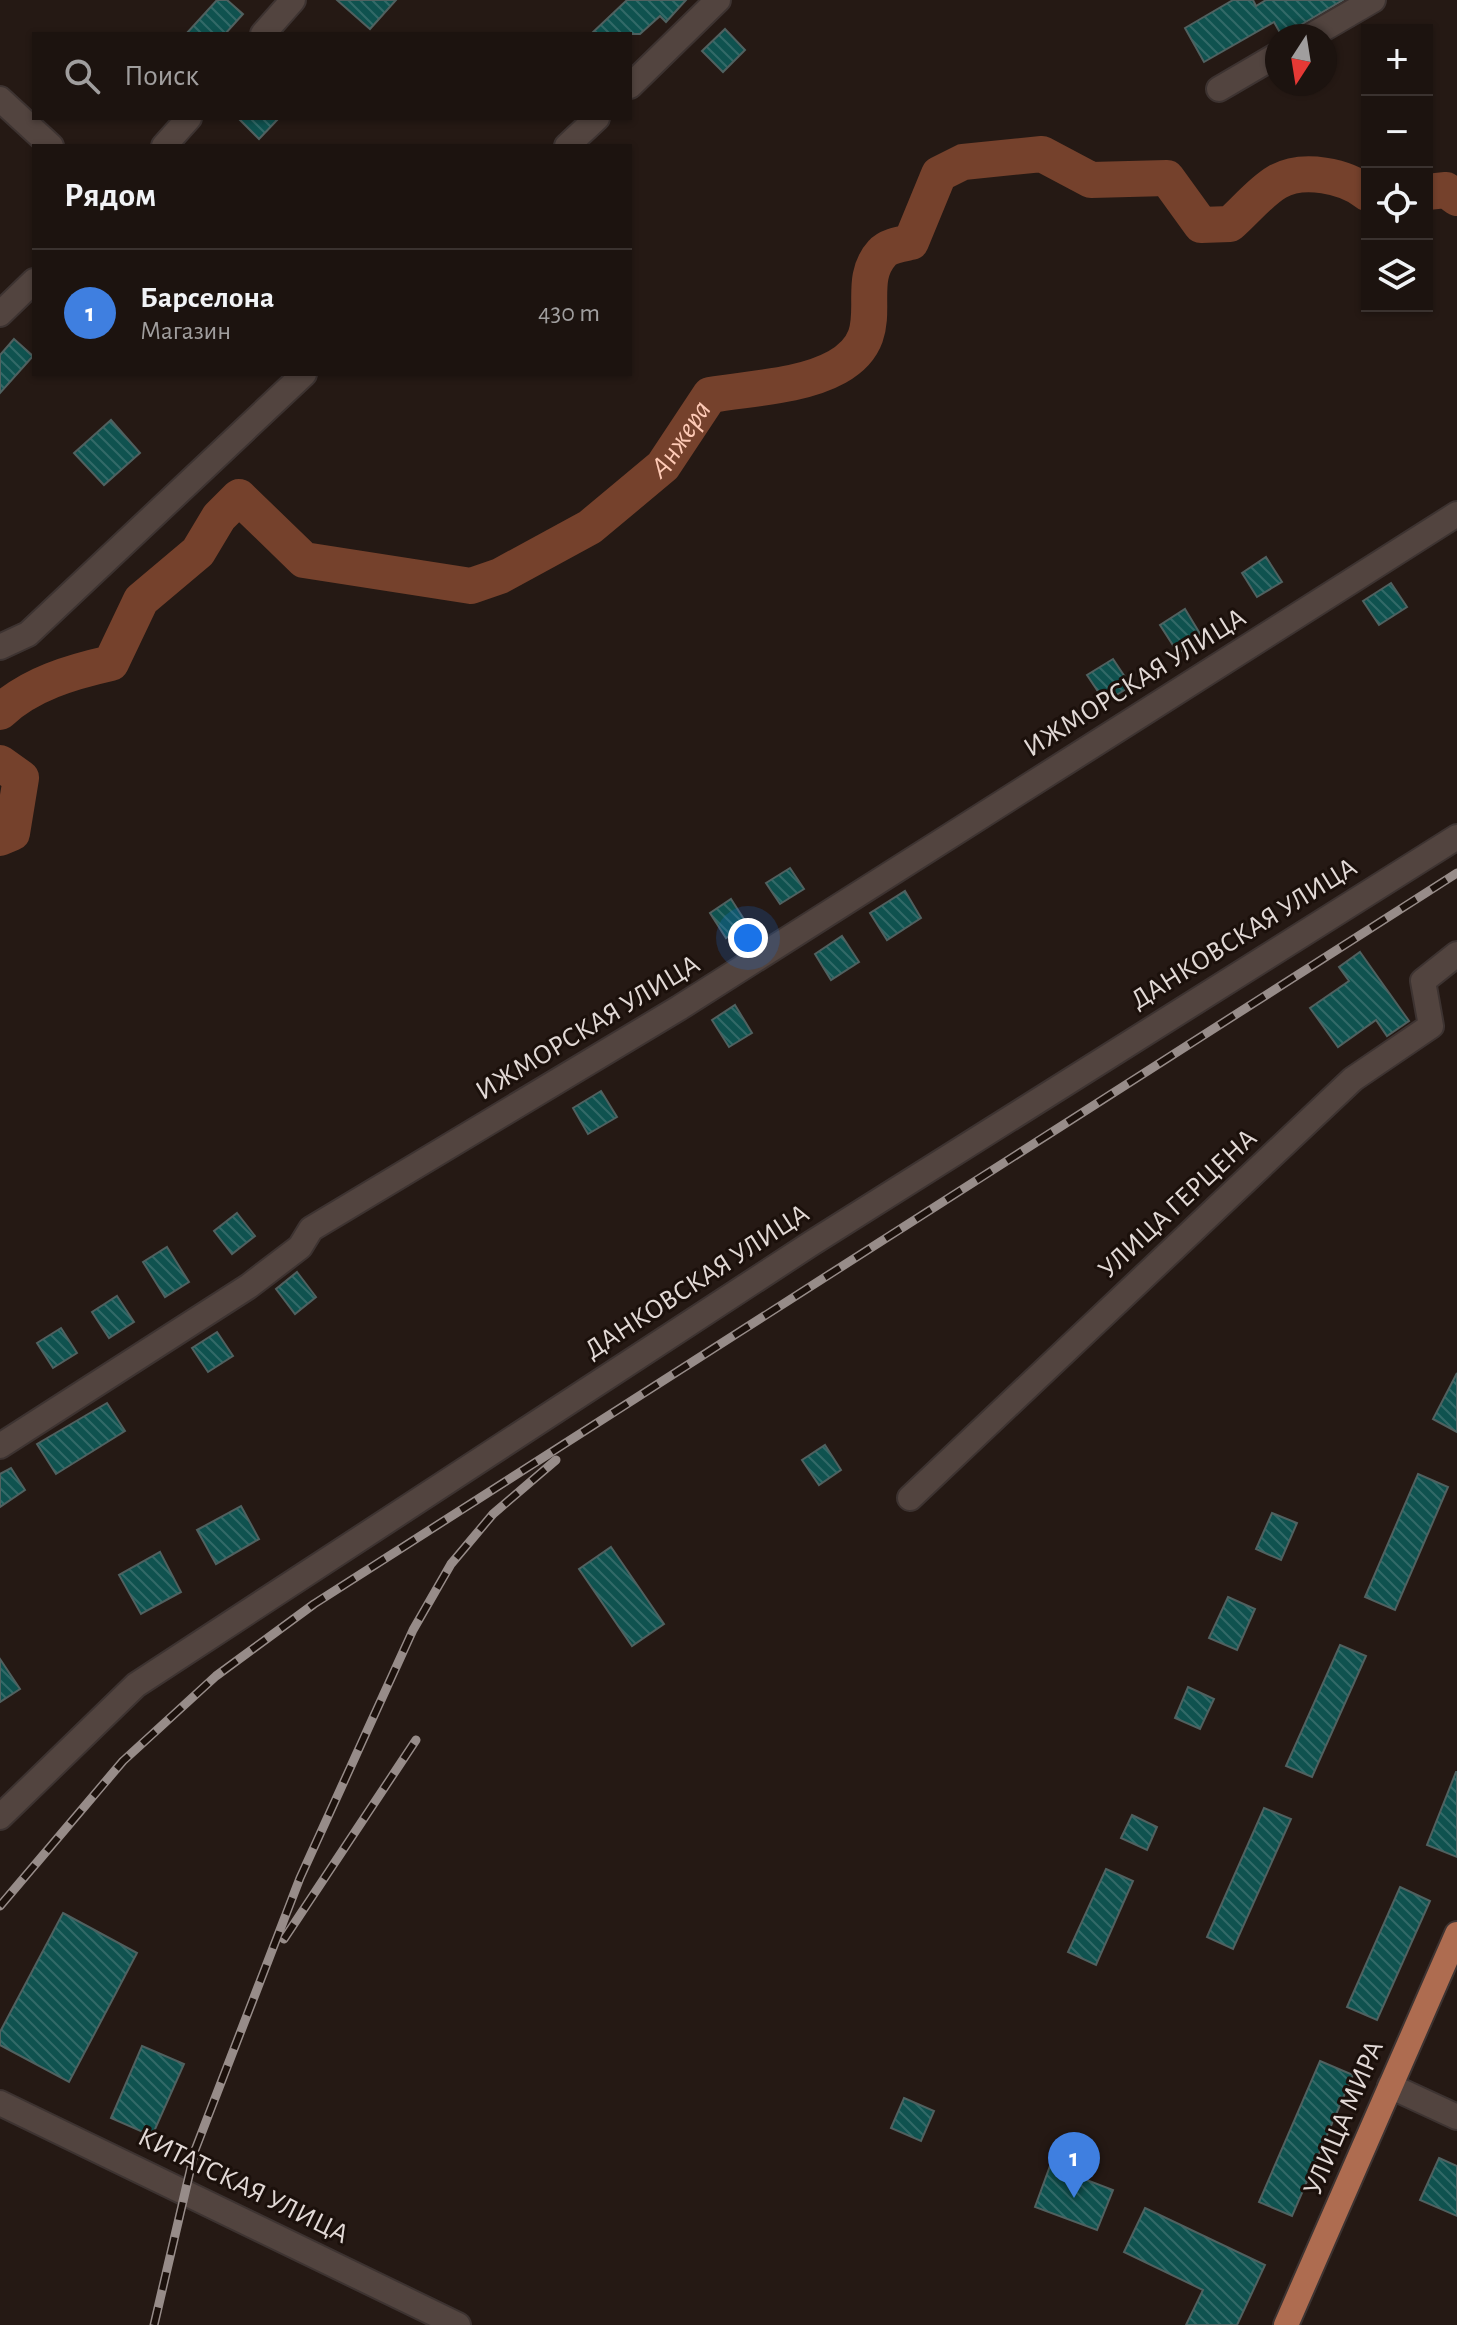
<!DOCTYPE html>
<html lang="ru">
<meta charset="utf-8">
<style>
body{margin:0;font-family:"Alegreya Sans",sans-serif;background:#251c18;color:#f1f3f6}
.controls{position:absolute;right:24px;top:24px;display:grid;overflow:hidden;border-radius:0px;box-shadow:0 2px 6px #0004}
.controls button{width:72px;height:72px;display:grid;place-items:center;padding:0;border:0;border-bottom:2px solid #3a322f;background:#1c130f;color:#f1f3f6;font:40px sans-serif}
.compass{position:absolute;left:1265px;top:24px;width:72px;height:72px;border-radius:50%;background:#1c130f;box-shadow:0 2px 6px #0004;rotate:192deg}
.you{position:absolute;left:748px;top:938px;width:28px;height:28px;margin:-20px;border:6px solid #fff;border-radius:50%;background:#1a73e8;box-shadow:0 0 0 12px #1a73e833}
.badge{display:grid;place-items:center;width:52px;height:52px;border-radius:50%;background:#54cdc6;color:#fff;font-size:26px;font-weight:700}
.pin{position:absolute;translate:-50% -66px;filter:drop-shadow(0 2px 4px #0008)}
.pin::after{content:'';position:absolute;top:42px;width:28px;height:24px;background:inherit;clip-path:polygon(0 0,100% 0,50% 100%)}
.list{margin:0;padding:0;list-style:none}
h2{display:flex;justify-content:space-between;align-items:center;height:104px;margin:0;padding:0 32px;font-size:34px}
h2 small{font-size:26px;font-weight:400;color:#a09e9e}
.list li{display:grid;grid-template-columns:52px 1fr auto;gap:24px;align-items:center;box-sizing:border-box;height:128px;padding:0 32px;border-top:2px solid #3a322f}
.list b{display:block;font-size:30px;white-space:nowrap}
.list p{margin:0;font-size:26px;white-space:nowrap;color:#a09e9e}
.list em{font-size:26px;font-style:normal;color:#a09e9e}
.icon{flex:none;width:44px;height:44px;fill:none;stroke:currentColor;stroke-width:2;stroke-linecap:round;stroke-linejoin:round}
.map{position:relative;flex:none;width:1457px;height:2325px;overflow:hidden}
.search{position:absolute;background:#1c130f;box-shadow:0 2px 6px #0004;left:32px;top:32px;width:600px;height:88px;display:flex;align-items:center;gap:20px;box-sizing:border-box;padding:0 28px;border-radius:0px;color:#a09e9e;font-size:30px}
.panel{position:absolute;background:#1c130f;box-shadow:0 2px 6px #0004;left:32px;top:144px;width:600px;height:232px;border-radius:0px}
.map>svg:first-child{display:block}
.lines{fill:none;stroke-linecap:round;stroke-linejoin:round}
.river{stroke:#75412c;stroke-width:36}
.building{fill:url(#building-back-hatch);stroke:#506160;stroke-width:2}
.minor-casing{stroke:#3d3331;stroke-width:28}
.major-casing{stroke:#3d3331;stroke-width:28}
.minor{stroke:#52443f;stroke-width:24}
.major{stroke:#ae6c50;stroke-width:24}
.rail-casing{stroke:#978c89;stroke-width:9}
.rail{stroke:#1b100b;stroke-width:6;stroke-dasharray:18;stroke-linecap:butt}
.labels{text-anchor:middle;dominant-baseline:central;stroke-width:6;stroke-linejoin:round;paint-order:stroke}
.street-label{font-size:28px;fill:#e2d9d6;stroke:#1b100b}
.water-label{font-size:30px;font-style:italic;fill:#fecab6;stroke:#1b100b}
</style>
<div class="map">
<svg width="1457" height="2325" viewBox="0 0 1457 2325">
<defs>
<pattern id="building-back-hatch" width="6" height="6" patternUnits="userSpaceOnUse" patternTransform="scale(2)"><rect width="6" height="6" fill="#0f524f"/><path d="M-1 5l2 2M0 0l6 6M5-1l2 2" fill="none" stroke="#326a68"/></pattern>
</defs>
<rect width="100%" height="100%" fill="#251914"/>
<g class="lines">
<g class="river">
<path d="M1427 192 1446 190 1457 198"/>
<path id="s1" d="M0 712C30 684 71 672 111 663L141 600 198 552 219 517 239 497 304 560 471 586 500 576 590 527 663 466 710 395C750 388 801 387 837 367 894 335 851 287 882 253 888 246 902 244 911 242L939 174 963 162 1042 154 1091 180 1167 178 1201 225 1230 224C1245 211 1260 192 1277 182 1303 167 1346 176 1367 193"/>
<path d="M0 763 21 778 12 833 0 838"/>
</g>
</g>
<g class="building">
<path d="M217 0H227L243 14 225 34H186Z"/>
<path d="M337 0H396L370 29Z"/>
<path d="M627 0H686L666 22 660 16 640 34H591Z"/>
<path d="M1233 0H1253L1256 6 1266 0H1343L1282 36 1274 22 1204 62 1185 28Z"/>
<path d="M725 29 745 50 723 72 702 51Z"/>
<path d="M238 118H279L259 139Z"/>
<path d="M14 339 33 356 0 393V355Z"/>
<path d="M111 420 140 453 104 485 74 453Z"/>
<path d="M1266 557 1282 582 1257 597 1242 573Z"/>
<path d="M1391 583 1407 607 1379 625 1363 601Z"/>
<path d="M1185 609 1202 637 1178 653 1160 625Z"/>
<path d="M1113 659 1131 686 1105 702 1087 675Z"/>
<path d="M790 868 804 889 780 904 766 883Z"/>
<path d="M905 891 921 918 887 940 870 913Z"/>
<path d="M731 899 747 924 726 938 710 913Z"/>
<path d="M842 936 859 962 831 980 815 954Z"/>
<path d="M1360 952 1409 1021 1387 1036 1376 1020 1338 1047 1310 1008 1349 981 1339 967Z"/>
<path d="M735 1005 752 1033 729 1047 712 1020Z"/>
<path d="M601 1091 617 1117 588 1134 573 1108Z"/>
<path d="M237 1213 255 1236 232 1254 214 1231Z"/>
<path d="M167 1247 189 1282 165 1297 143 1262Z"/>
<path d="M297 1272 316 1297 295 1314 276 1289Z"/>
<path d="M117 1296 134 1322 109 1338 92 1312Z"/>
<path d="M61 1328 77 1353 53 1368 37 1343Z"/>
<path d="M217 1332 233 1356 208 1372 192 1348Z"/>
<path d="M1457 1373V1432L1433 1419Z"/>
<path d="M107 1403 125 1431 56 1474 37 1444Z"/>
<path d="M825 1445 841 1470 819 1485 802 1460Z"/>
<path d="M11 1468 25 1490 0 1507V1474Z"/>
<path d="M1418 1474 1448 1487 1395 1610 1365 1597Z"/>
<path d="M241 1506 259 1539 216 1564 197 1530Z"/>
<path d="M1272 1513 1297 1523 1281 1560 1256 1549Z"/>
<path d="M611 1547 664 1624 632 1646 579 1569Z"/>
<path d="M160 1552 181 1592 141 1614 119 1575Z"/>
<path d="M1228 1597 1255 1609 1237 1650 1209 1638Z"/>
<path d="M1340 1645 1366 1656 1312 1777 1286 1766Z"/>
<path d="M0 1659 20 1689 0 1702Z"/>
<path d="M1188 1687 1214 1699 1200 1729 1175 1718Z"/>
<path d="M1456 1772H1457V1857L1427 1845Z"/>
<path d="M1264 1808 1291 1819 1233 1949 1207 1937Z"/>
<path d="M1132 1815 1157 1827 1147 1850 1121 1838Z"/>
<path d="M1106 1869 1133 1881 1096 1965 1068 1952Z"/>
<path d="M1400 1887 1430 1901 1377 2020 1347 2007Z"/>
<path d="M63 1913 137 1953 69 2082 0 2045V2032Z"/>
<path d="M142 2046 184 2064 152 2136 111 2118Z"/>
<path d="M1320 2061 1353 2075 1292 2216 1259 2202Z"/>
<path d="M904 2098 934 2111 921 2141 891 2128Z"/>
<path d="M1439 2158 1457 2166V2216L1420 2200Z"/>
<path d="M1050 2166 1113 2190 1097 2230 1035 2207Z"/>
<path d="M1145 2208 1265 2265 1237 2325H1186L1203 2290 1124 2252Z"/>
</g>
<g class="lines">
<g class="minor-casing">
<g id="minor">
<path d="M263 34 293 0"/>
<path d="M1311 36 1373 0"/>
<path d="M630 86 718 0"/>
<path d="M1219 89 1277 55"/>
<path d="M0 99 51 146"/>
<path d="M164 146 189 118"/>
<path d="M567 146 597 118"/>
<path d="M0 314 34 281"/>
<path d="M0 647 28 634 304 374"/>
<path d="M0 1446 249 1286 300 1247 311 1229 679 1008 1457 514"/>
<path d="M910 1498 1353 1079 1431 1026 1423 981 1457 954"/>
<path d="M0 1817 136 1685 812 1243 1457 837"/>
<path d="M1390 2086 1457 2117"/>
<path d="M0 2103 458 2325"/>
</g>
</g>
<g class="major-casing">
<path id="major" d="M1286 2325 1457 1934"/>
</g>
<use href="#minor" class="minor"/>
<use href="#major" class="major"/>
<g class="rail-casing">
<g id="rail">
<path d="M0 1906 123 1761 216 1676 314 1604 1457 873"/>
<path d="M284 1939 416 1740"/>
<path d="M154 2325 195 2150 300 1878 413 1630 451 1564 493 1514 556 1460"/>
</g>
</g>
<use href="#rail" class="rail"/>
</g>
<g class="labels">
<g class="street-label">
<text transform="translate(1135 683) rotate(-32)">ИЖМОРСКАЯ УЛИЦА</text>
<text transform="translate(1244 934) rotate(-32)">ДАНКОВСКАЯ УЛИЦА</text>
<text transform="translate(588 1028) rotate(-31)">ИЖМОРСКАЯ УЛИЦА</text>
<text transform="translate(1178 1204) rotate(-43)">УЛИЦА ГЕРЦЕНА</text>
<text transform="translate(697 1282) rotate(-33)">ДАНКОВСКАЯ УЛИЦА</text>
<text transform="translate(1344 2118) rotate(-67)">УЛИЦА МИРА</text>
<text transform="translate(243 2186) rotate(26)">КИТАТСКАЯ УЛИЦА</text>
</g>
<g class="water-label">
<text stroke="none"><textPath href="#s1" startOffset="856">Анжера</textPath></text>
</g>
</g>
</svg>
<div class="controls">
<button>+</button>
<button>−</button>
<button><svg class="icon" aria-label="locate" viewBox="0 0 24 24"><circle cx="12" cy="12" r="6"/><path d="M12 2v4M12 18v4M2 12h4M18 12h4"/></svg></button>
<button><svg class="icon" aria-label="layers" viewBox="0 0 24 24"><path d="M12 4l9 5-9 5-9-5zM3 14l9 5 9-5"/></svg></button>
</div>
<svg class="compass" viewBox="-18 -18 36 36"><path d="M0-13l5 13h-10z" fill="#e53935"/><path d="M0 13l5-13h-10z" fill="#a09e9e"/></svg>
<div class="you"></div>
<div class="pin badge" style="left:1074px;top:2198px;background:#3f7fe0">1</div>
<div class="search"><svg class="icon" aria-label="search" viewBox="0 0 24 24"><circle cx="10" cy="10" r="6"/><path d="M15 15l6 6"/></svg>Поиск</div>
<section class="panel">
<h2>Рядом<small></small></h2>
<ul class="list">
<li><span class="badge" style="background:#3f7fe0">1</span><div><b>Барселона</b><p>Магазин</p></div><em>430 m</em></li>
</ul>
</section>
</div>
